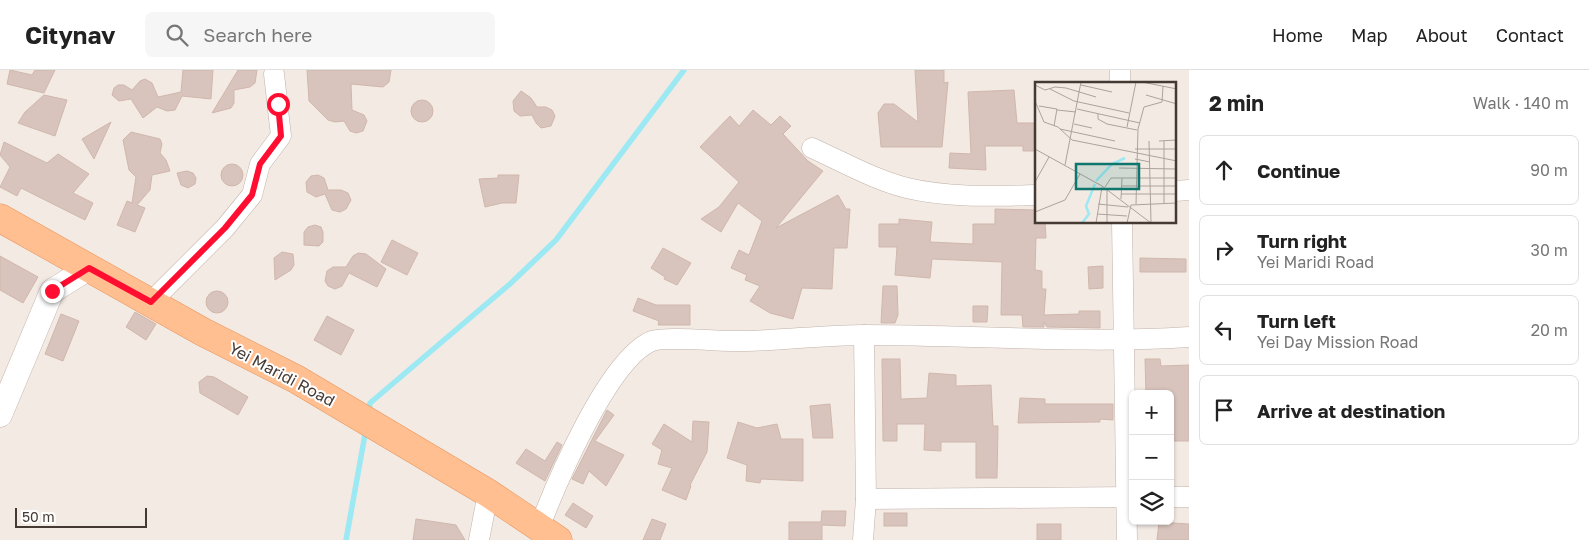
<!DOCTYPE html>
<meta charset="utf-8">
<style>
body{margin:0;font-family:"Golos Text",sans-serif;background:#f6f6f6;color:#222}
.controls{position:absolute;right:15px;bottom:15px;display:grid;overflow:hidden;border-radius:8px;box-shadow:0 1px 4px #0004}
.controls button{width:45px;height:45px;display:grid;place-items:center;padding:0;border:0;border-bottom:1px solid #e0e0e0;background:#fff;color:#222;font:25px sans-serif}
.scale{position:absolute;left:15px;bottom:12px;width:132px;box-sizing:border-box;padding-left:5px;border:2px solid #453933;border-top:0;font-size:14px;line-height:18px;white-space:nowrap;color:#453933;-webkit-text-stroke:4px #fff;paint-order:stroke}
.stop{position:absolute;width:15px;height:15px;margin:-11px;border:4px solid #ff0e31;border-radius:50%;background:#fff}
.stop.end{background:#ff0e31;border-color:#fff;box-shadow:0 1px 5px #0008}
.list{margin:0;padding:0;list-style:none}
h2{display:flex;justify-content:space-between;align-items:center;height:65px;margin:0;padding:0 20px;font-size:21px}
h2 small{font-size:16px;font-weight:400;color:#767676}
.list li{display:grid;grid-template-columns:32px 1fr auto;gap:15px;align-items:center;box-sizing:border-box;height:70px;margin:0 10px 10px;padding:0 10px;border:1px solid #e0e0e0;border-radius:8px}
.list b{display:block;font-size:19px;white-space:nowrap}
.list p{margin:0;font-size:16px;white-space:nowrap;color:#767676}
.list em{font-size:16px;font-style:normal;color:#767676}
.icon{flex:none;width:28px;height:28px;fill:none;stroke:currentColor;stroke-width:2;stroke-linecap:round;stroke-linejoin:round}
.map{position:relative;flex:none;width:1189px;height:470px;overflow:hidden}
header{display:flex;align-items:center;gap:30px;box-sizing:border-box;height:70px;padding:0 25px;background:#fff;border-bottom:1px solid #e0e0e0}
header strong{font-size:24px}
nav{display:flex;gap:28px;margin-inline-start:auto;font-size:18px}
.search{width:350px;height:45px;background:#f6f6f6;display:flex;align-items:center;gap:12px;box-sizing:border-box;padding:0 18px;border-radius:8px;color:#767676;font-size:19px}
main{display:flex}
aside{flex:1;background:#fff}
.map>svg:first-child{display:block}
.lines{fill:none;stroke-linecap:round;stroke-linejoin:round}
.stream{stroke:#9ce9f3;stroke-width:5.5}
.building{fill:#d8c4bc;stroke:#d0b7ac}
.minor-casing{stroke:#c1b2a9;stroke-width:21}
.tertiary-casing{stroke:#c1b2a9;stroke-width:25}
.primary-casing{stroke:#e8955c;stroke-width:29}
.minor{stroke:#fff;stroke-width:20}
.tertiary{stroke:#fff;stroke-width:24}
.primary{stroke:#ffbf90;stroke-width:28}
.route{stroke:#ff0e31;stroke-width:6}
.labels{text-anchor:middle;dominant-baseline:central;stroke-width:4;stroke-linejoin:round;paint-order:stroke}
.street-label{font-size:16px;fill:#453933;stroke:#fff}
.inset-river{fill:none;stroke:#9ce9f3;stroke-width:2.5}
.inset-road{fill:none;stroke:#ada39d;stroke-width:1}
.view{fill:#0f766e;fill-opacity:0.15;stroke:#0f766e;stroke-width:2.5}
.inset-edge{fill:none;stroke:#453933;stroke-width:2.5}
</style>
<header>
<strong>Citynav</strong>
<div class="search"><svg class="icon" aria-label="search" viewBox="0 0 24 24"><circle cx="10" cy="10" r="6"/><path d="M15 15l6 6"/></svg>Search here</div>
<nav><a>Home</a><a>Map</a><a>About</a><a>Contact</a></nav>
</header>
<main>
<div class="map">
<svg width="1189" height="470" viewBox="0 0 1189 470">
<rect width="100%" height="100%" fill="#f3eae4"/>
<g class="lines">
<g class="stream">
<path d="M369 342 370 333 511 213 556 170 684 0"/>
<path d="M346 470 366 359"/>
</g>
</g>
<g class="building">
<path d="M10 0 32 5 35 0H55L44 23 7 14Z"/>
<path d="M183 0H213L211 29 182 26 175 40 167 41 157 37 143 48 131 29 119 31 112 25 114 18 118 15H124L132 20 140 11 145 9 152 13 158 27 181 22Z"/>
<path d="M238 0H257L255 13 250 17 234 20V33L231 38 212 43Z"/>
<path d="M307 0H391L389 12 383 17 351 14 352 40 364 45 367 51 363 61 356 63 350 61 344 51 335 52 328 50 309 31Z"/>
<path d="M915 0H944V13L948 12 942 77H881L878 43 884 34H894L918 52Z"/>
<path d="M1014 20 1017 53H1036V81H1023V76H985L986 100 949 98 950 83 971 84 968 22Z"/>
<path d="M521 21 531 28 537 37H546L552 40 555 46 551 56 541 58 536 53 532 45 520 46 514 41 513 31Z"/>
<path d="M44 25 67 30 55 66 18 53 25 42Z"/>
<circle cx="422" cy="41" r="11"/>
<path d="M753 40 771 55 780 46 791 56 783 64 808 91 823 101 776 158 838 125 846 139H850L847 178H834L832 219 802 218 793 249 770 243 750 231 760 216 745 210 747 205 731 198 739 180 749 185 762 151 738 133 721 162 701 149 719 137 739 112 700 77 730 46 739 56Z"/>
<path d="M111 52 94 89 82 69Z"/>
<path d="M131 62 160 69 162 74 160 83 166 90 170 101 152 105 150 120 137 135 145 138 135 162 117 155 127 131 132 133 136 107 129 100 123 70Z"/>
<path d="M4 72 47 93 58 84 89 104 73 123 93 133 85 150 21 118 17 126 0 117 10 97 0 85Z"/>
<circle cx="232" cy="105" r="11"/>
<path d="M187 101 193 103 196 108 195 114 188 118 181 115 177 103Z"/>
<path d="M318 105 324 108 328 120H341L348 123 351 130 346 139 340 142 332 140 325 124 316 127 307 122 306 112 311 106Z"/>
<path d="M498 105H519L516 133H502L485 137 479 109 498 108Z"/>
<path d="M995 139 1036 140V152H1045L1046 168H1036L1035 200 1042 201V219H1046L1044 245 1079 244V241H1100V258L1047 257 1044 252V257H1023L1022 245H1001L1002 192 932 189 930 208 895 205 897 177H879V154H899V149L932 152 930 172 973 174V154H995Z"/>
<path d="M315 155 321 157 323 162V172L319 176 304 175V162L308 157Z"/>
<path d="M392 170 418 183 407 205 381 192Z"/>
<path d="M663 178 691 193 677 215 664 209 665 207 651 198Z"/>
<path d="M282 182 293 184 294 195 291 200 275 210 274 188Z"/>
<path d="M358 183 366 184 386 199 377 217 349 203 342 216 335 219 328 216 325 211 327 201 333 197H346L353 186Z"/>
<path d="M0 186 38 207 23 233 0 220Z"/>
<path d="M1140 188 1186 189V202H1140Z"/>
<path d="M1103 196V218L1089 219 1088 197Z"/>
<path d="M883 216H897L898 245 895 253H881Z"/>
<circle cx="217" cy="232" r="11"/>
<path d="M638 228 656 235H690V255H658L659 251 633 241Z"/>
<path d="M973 236H988L987 252H973Z"/>
<path d="M135 242 156 254 146 270 126 257Z"/>
<path d="M61 244 79 251 63 291 45 284Z"/>
<path d="M327 246 354 260 341 285 314 270Z"/>
<path d="M882 289H900L901 329 927 328 929 303 956 305V316L991 315 993 356H998L997 408H976V372H941V381L924 380 925 354H897V371H883Z"/>
<path d="M1145 289H1160L1161 296 1189 295V371H1174L1173 361H1170V324H1146Z"/>
<path d="M207 306 214 307 248 327 238 345 200 323 199 312Z"/>
<path d="M1020 328 1045 329V334H1113V350L1100 349V352L1018 353Z"/>
<path d="M830 334 833 368H813L810 336Z"/>
<path d="M607 340 614 345 595 371 624 385 606 416 589 401 583 414 572 409Z"/>
<path d="M693 351 709 352 707 382 690 415 691 416 686 430 662 420 672 398 658 394 662 380 652 374 664 354 692 372Z"/>
<path d="M738 352 757 358 777 354 781 369H803V411L761 409 760 413 746 411 747 395 727 388Z"/>
<path d="M557 372 562 375 545 411 516 393 526 379 545 391Z"/>
<path d="M573 433 593 446 586 458 565 445Z"/>
<path d="M822 441H846L845 456 822 455V470H789V452H821Z"/>
<rect x="884" y="443" width="23" height="13"/>
<path d="M416 449 456 455 465 470H413Z"/>
<path d="M652 449 666 454 660 470H643Z"/>
<path d="M1159 452 1189 454V470H1157Z"/>
<rect x="1037" y="454" width="24" height="16"/>
</g>
<g class="lines">
<g class="minor-casing">
<g id="minor">
<path d="M1120 0V14"/>
<path d="M812 78C843 92 875 110 907 118 949 128 994 126 1036 125"/>
<path d="M1175 121 1189 120"/>
<path d="M1122 152 1127 470"/>
<path d="M151 232 225 158 252 125 260 94 281 66 274 4"/>
<path d="M1170 427H1189"/>
<path d="M866 429 1133 427"/>
<path d="M539 458C556 414 608 289 652 271 666 266 726 272 747 271 786 270 826 265 865 265 973 265 1081 274 1189 267"/>
<path d="M479 470 488 423"/>
<path d="M863 470 866 429 864 265"/>
</g>
</g>
<g class="tertiary-casing">
<path id="tertiary" d="M0 345 52 221 89 198"/>
</g>
<g class="primary-casing">
<path id="primary" d="M0 148 203 262 296 309 488 423 558 470"/>
</g>
<use href="#minor" class="minor"/>
<use href="#tertiary" class="tertiary"/>
<use href="#primary" class="primary"/>
</g>
<g class="lines">
<path class="route" d="M52 221 89 198 151 232 225 158 252 125 260 94 281 66 278 34"/>
</g>
<g class="labels">
<g class="street-label">
<text transform="translate(282 304) rotate(28)">Yei Maridi Road</text>
</g>
</g>
<g transform="translate(1035 12)">
<rect width="141" height="141" fill="#f3eae4"/>
<path class="inset-river" d="M61 99 77 82 90 76M47 141 54 132 51 124 60 102"/>
<path class="inset-road" d="M107 0 142 7M0 3 10 8 20 5 31 6 61 15M46 3 77 10M15 7 39 19 94 31M111 13 142 22M0 19 9 40 23 45 37 58 142 79M4 24 22 27 19 44M42 27 105 41M22 28 41 30M63 32V37L72 42 102 48M39 42 57 46M92 45 101 0M25 47 80 59M114 59 116 140M124 59 142 58M129 59V121M0 67 67 104 116 141M100 67H142M100 77 115 80M30 83 46 0M84 86 142 87M0 100 14 75M87 104H142M70 105 76 96H142M72 108V141M86 112H142M86 117 87 96M63 122 93 125M101 122 103 47 109 25 127 20 128 4M0 130 30 118 45 92M62 132 92 134M61 141 67 105M92 141 96 123 142 121"/>
<path class="view" d="M41 82H104V107H41Z"/>
<rect width="141" height="141" class="inset-edge"/>
</g>
</svg>
<div class="controls">
<button>+</button>
<button>−</button>
<button><svg class="icon" aria-label="layers" viewBox="0 0 24 24"><path d="M12 4l9 5-9 5-9-5zM3 14l9 5 9-5"/></svg></button>
</div>
<div class="scale">50 m</div>
<div class="stop" style="left:278px;top:34px"></div>
<div class="stop end" style="left:52px;top:221px"></div>
</div>
<aside>
<h2>2 min<small>Walk · 140 m</small></h2>
<ul class="list">
<li><svg class="icon" aria-label="ahead" viewBox="0 0 24 24"><path d="M12 20V5M6 11l6-6 6 6"/></svg><div><b>Continue</b></div><em>90 m</em></li>
<li><svg class="icon" aria-label="right" viewBox="0 0 24 24"><path d="M7 20v-9h11M14 6l5 5-5 5"/></svg><div><b>Turn right</b><p>Yei Maridi Road</p></div><em>30 m</em></li>
<li><svg class="icon" aria-label="left" viewBox="0 0 24 24"><path d="M17 20v-9H6M10 6l-5 5 5 5"/></svg><div><b>Turn left</b><p>Yei Day Mission Road</p></div><em>20 m</em></li>
<li><svg class="icon" aria-label="arrive" viewBox="0 0 24 24"><path d="M6 21V4h12l-3 4 3 4H6"/></svg><div><b>Arrive at destination</b></div></li>
</ul>
</aside>
</main>
